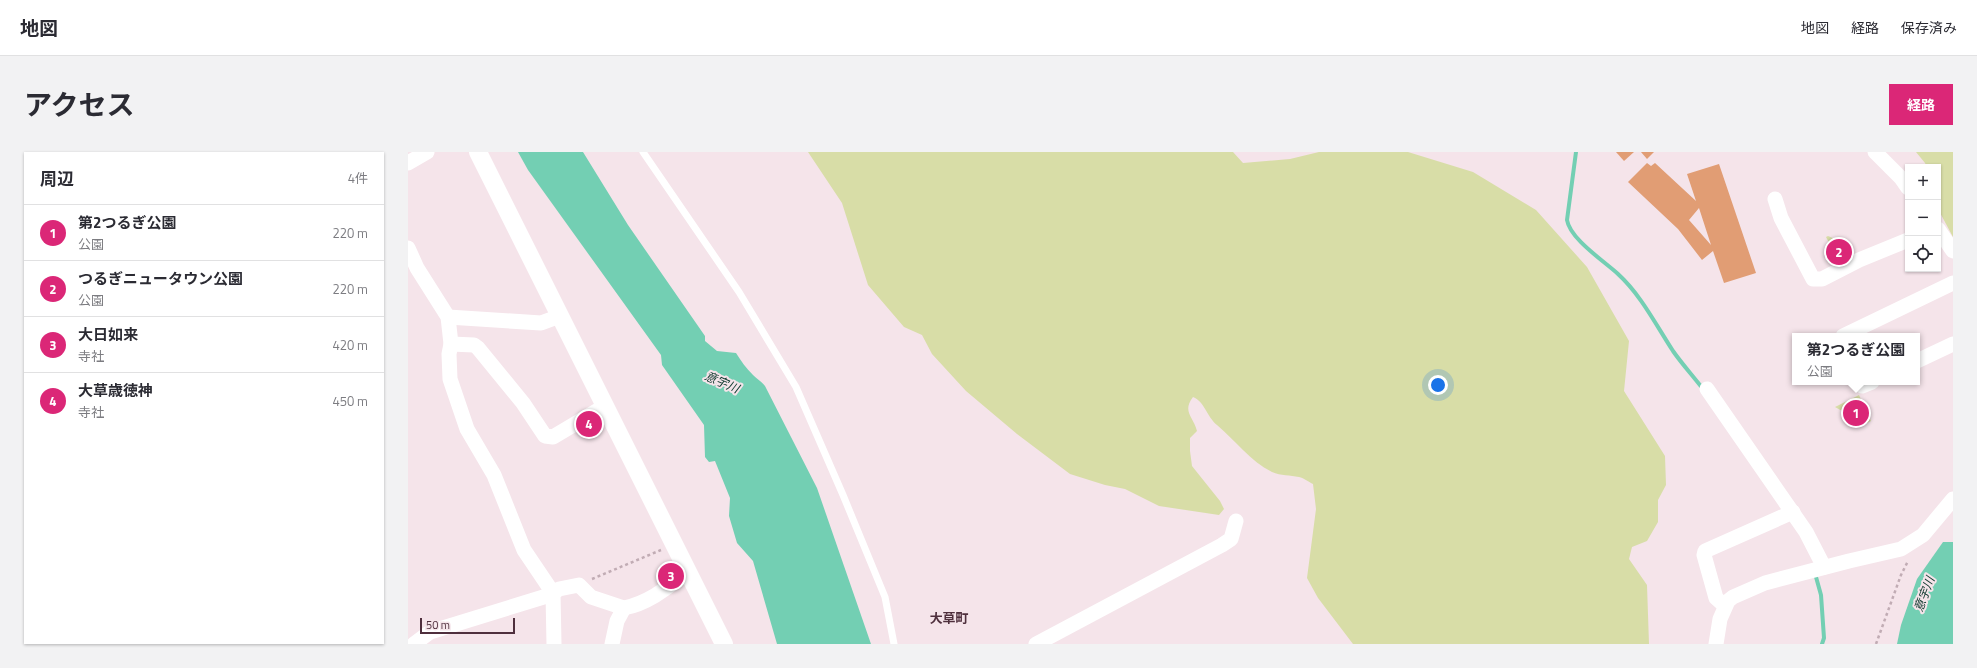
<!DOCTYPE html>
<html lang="ja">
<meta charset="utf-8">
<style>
body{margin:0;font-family:"Titillium Web","Noto Sans JP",sans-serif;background:#f2f2f3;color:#2b2b33}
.controls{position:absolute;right:12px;top:12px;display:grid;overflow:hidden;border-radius:0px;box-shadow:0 1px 3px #0004}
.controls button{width:36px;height:36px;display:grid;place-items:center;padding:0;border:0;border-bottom:1px solid #e1e1e2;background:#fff;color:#2b2b33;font:20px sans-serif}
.scale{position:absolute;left:12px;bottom:10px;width:95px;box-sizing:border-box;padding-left:4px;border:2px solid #4f2f3d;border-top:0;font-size:11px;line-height:14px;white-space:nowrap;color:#4f2f3d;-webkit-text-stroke:3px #f5e4ea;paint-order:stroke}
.you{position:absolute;left:1030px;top:233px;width:14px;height:14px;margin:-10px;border:3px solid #fff;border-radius:50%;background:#1a73e8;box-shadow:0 0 0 6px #1a73e833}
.badge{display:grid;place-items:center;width:26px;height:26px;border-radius:50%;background:#db2777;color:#fff;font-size:13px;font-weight:700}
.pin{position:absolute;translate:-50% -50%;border:2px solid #fff;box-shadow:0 1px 4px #0006}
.popup{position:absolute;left:1384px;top:181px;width:128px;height:52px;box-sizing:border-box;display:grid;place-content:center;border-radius:0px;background:#fff;filter:drop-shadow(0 1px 3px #0005);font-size:13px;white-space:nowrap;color:#7c7c81}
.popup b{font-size:15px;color:#2b2b33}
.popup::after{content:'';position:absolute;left:50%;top:100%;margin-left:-8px;border:8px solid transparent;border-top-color:#fff}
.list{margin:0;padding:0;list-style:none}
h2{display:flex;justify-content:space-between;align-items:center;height:52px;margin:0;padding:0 16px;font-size:17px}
h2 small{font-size:13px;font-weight:400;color:#7c7c81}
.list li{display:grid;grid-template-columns:26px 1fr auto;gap:12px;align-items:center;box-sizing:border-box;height:56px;padding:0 16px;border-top:1px solid #e1e1e2}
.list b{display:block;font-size:15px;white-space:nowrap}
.list p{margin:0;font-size:13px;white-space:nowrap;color:#7c7c81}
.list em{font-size:13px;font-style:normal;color:#7c7c81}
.icon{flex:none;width:22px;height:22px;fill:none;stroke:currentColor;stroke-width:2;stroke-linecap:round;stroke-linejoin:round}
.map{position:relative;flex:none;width:1545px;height:492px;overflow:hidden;border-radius:0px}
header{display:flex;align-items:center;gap:24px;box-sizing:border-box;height:56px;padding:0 20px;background:#fff;border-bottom:1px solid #e1e1e2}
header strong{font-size:19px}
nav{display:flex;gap:22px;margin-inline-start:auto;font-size:14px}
.intro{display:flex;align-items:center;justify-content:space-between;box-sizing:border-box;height:96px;padding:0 24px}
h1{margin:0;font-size:28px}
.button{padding:10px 18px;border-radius:0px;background:#db2777;color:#fff;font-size:14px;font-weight:700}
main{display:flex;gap:24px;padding:0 24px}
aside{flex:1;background:#fff;border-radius:0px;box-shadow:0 1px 3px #0004}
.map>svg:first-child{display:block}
.green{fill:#d8dda7}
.water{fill:#73cfb3}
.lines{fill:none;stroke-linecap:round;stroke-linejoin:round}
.stream{stroke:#73cfb3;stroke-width:4}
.building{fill:#e19d74;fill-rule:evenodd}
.path{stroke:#c1acb4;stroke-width:2.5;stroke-dasharray:3 3;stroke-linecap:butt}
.service{stroke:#fff;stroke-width:7}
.minor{stroke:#fff;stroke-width:15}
.tertiary{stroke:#fff;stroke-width:18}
.labels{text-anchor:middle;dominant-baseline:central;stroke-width:4;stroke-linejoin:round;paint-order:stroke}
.water-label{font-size:12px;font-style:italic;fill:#0c372c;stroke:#f5e4ea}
.quarter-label{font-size:13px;font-weight:bold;fill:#4f2f3d;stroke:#f5e4ea}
</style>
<header>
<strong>地図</strong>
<nav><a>地図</a><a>経路</a><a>保存済み</a></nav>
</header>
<div class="intro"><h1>アクセス</h1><a class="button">経路</a></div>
<main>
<aside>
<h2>周辺<small>4件</small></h2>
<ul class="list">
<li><span class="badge">1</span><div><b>第2つるぎ公園</b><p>公園</p></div><em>220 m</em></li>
<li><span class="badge">2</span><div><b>つるぎニュータウン公園</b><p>公園</p></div><em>220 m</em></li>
<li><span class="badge">3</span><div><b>大日如来</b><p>寺社</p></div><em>420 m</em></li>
<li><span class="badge">4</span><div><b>大草歳徳神</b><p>寺社</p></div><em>450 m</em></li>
</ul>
</aside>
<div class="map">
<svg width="1545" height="492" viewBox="0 0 1545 492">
<rect width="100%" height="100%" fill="#f5e4ea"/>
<g class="green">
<path d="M400 0H825L835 11 882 7 911 0H1000L1065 20 1128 58 1179 115 1221 189 1216 239 1257 304 1258 333 1250 348V370L1239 389 1224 395 1221 407 1239 433 1241 492H945L910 446 899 426 908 357 905 332C901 330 896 326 891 325 882 323 873 324 864 320 842 309 827 288 809 273 799 265 797 250 785 245 774 260 785 264 789 279L782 286V299L784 314 812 349 816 357 811 363 751 354 717 337 697 333 662 322 609 282 558 239 524 202 514 183 496 175 460 133 434 51Z"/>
<path d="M1508 0H1545V85L1530 57V15H1519L1517 11Z"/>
<path d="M1420 84 1434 90 1439 109 1432 112 1418 85Z"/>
<path d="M1451 243 1463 269 1455 273 1443 264 1427 255Z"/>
</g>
<g class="water">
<path d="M110 0H175L220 73 297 184V189L309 199 328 201C333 209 338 216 345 223 349 227 353 229 357 234L409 336 463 492H369L345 409 329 391 321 364 322 346 307 309 301 310 297 305 296 273 254 213 253 203 120 18Z"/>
<path d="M1535 390H1545V492H1489L1493 473 1509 427Z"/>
</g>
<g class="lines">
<g class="stream">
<path d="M1168 0 1159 68C1162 87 1196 109 1210 122 1233 143 1248 173 1265 199 1274 212 1285 224 1295 237"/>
<path d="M1408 425 1413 443 1416 486 1414 492"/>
</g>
</g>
<g class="building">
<path d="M1208 0H1226L1216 9Z"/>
<path d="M1233 0H1246L1239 7Z"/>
<path d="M1239 11 1243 14 1247 11 1288 49 1279 22 1311 12 1348 121 1316 131 1305 99 1294 108 1270 77 1220 30ZM1291 56 1303 93 1281 68Z"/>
</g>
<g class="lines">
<g class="path">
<path d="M184 427 253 398"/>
<path d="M1468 492 1493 423 1500 409"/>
</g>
<path class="service" d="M235 0 331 140 388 235 435 343 477 445 486 492"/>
<g class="minor">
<path d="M1467 0 1493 26 1500 36"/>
<path d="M0 11 19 0"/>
<path d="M1367 47 1373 66 1405 127H1414L1451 108 1500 88"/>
<path d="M1530 77 1545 99"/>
<path d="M0 96 9 116 40 165 43 192 41 202 42 227 59 277 86 323 116 398 145 441 146 492"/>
<path d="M40 165 133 171 152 164"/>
<path d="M1435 184 1545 131"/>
<path d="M43 192 66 193 70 196 115 251 137 284 145 285 197 254"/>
<path d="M1509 209 1545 192"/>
<path d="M1448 230 1454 234 1464 230"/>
<path d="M1299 237 1398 380 1416 415"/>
<path d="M1317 454 1308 446 1296 403 1297 399 1385 360"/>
<path d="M216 456C241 451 260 435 280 420"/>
<path d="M6 492 22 480 142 443 151 437 171 433 183 445 216 456 209 469 204 492"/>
<path d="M628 492 814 393 823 387 828 369"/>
<path d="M1308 492 1312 467 1320 449 1325 445 1357 431 1441 409 1493 397 1515 383 1545 347"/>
</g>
<path class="tertiary" d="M70 0 316 492"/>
</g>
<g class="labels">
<g class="water-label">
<text transform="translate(314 230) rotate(23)">意宇川</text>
<text transform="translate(1516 442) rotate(-69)">意宇川</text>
</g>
<g class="quarter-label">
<text x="541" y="466">大草町</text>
</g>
</g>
</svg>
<div class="controls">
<button>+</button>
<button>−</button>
<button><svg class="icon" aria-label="locate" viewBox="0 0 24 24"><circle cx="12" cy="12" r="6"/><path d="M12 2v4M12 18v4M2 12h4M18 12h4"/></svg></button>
</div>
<div class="scale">50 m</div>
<div class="you"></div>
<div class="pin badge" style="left:1448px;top:261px">1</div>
<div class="popup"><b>第2つるぎ公園</b>公園</div>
<div class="pin badge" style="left:1431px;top:100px">2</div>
<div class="pin badge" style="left:263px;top:424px">3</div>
<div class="pin badge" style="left:181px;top:272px">4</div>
</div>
</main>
